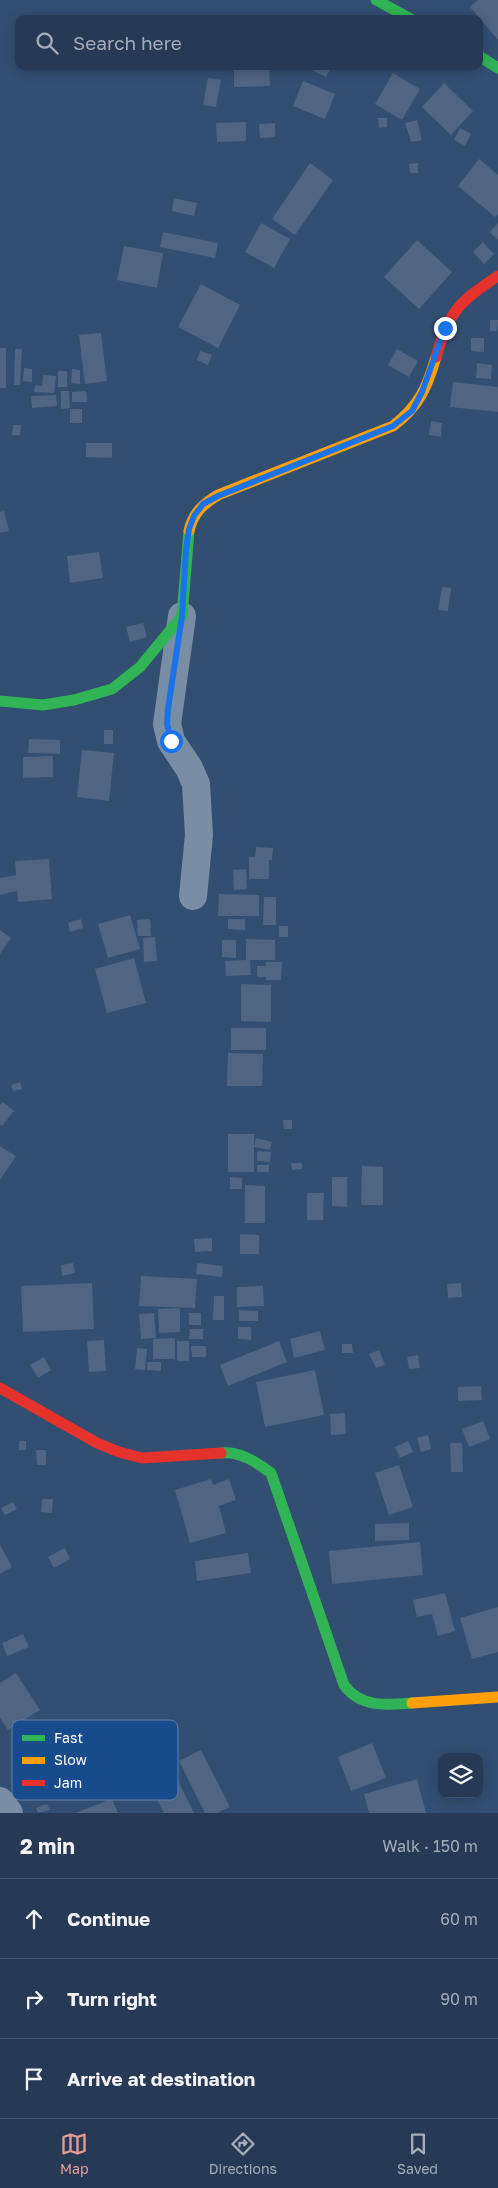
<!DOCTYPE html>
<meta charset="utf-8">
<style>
body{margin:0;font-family:"Golos Text",sans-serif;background:#32455f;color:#f1f3f6}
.controls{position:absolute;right:15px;bottom:15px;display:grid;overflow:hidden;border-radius:10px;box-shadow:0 2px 12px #0003}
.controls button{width:45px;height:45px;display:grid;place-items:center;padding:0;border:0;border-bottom:1px solid #42546c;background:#263a55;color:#f1f3f6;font:25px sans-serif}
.stop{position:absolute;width:15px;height:15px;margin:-11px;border:4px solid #1a73e8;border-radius:50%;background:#fff}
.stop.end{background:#1a73e8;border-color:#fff;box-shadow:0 1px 5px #0008}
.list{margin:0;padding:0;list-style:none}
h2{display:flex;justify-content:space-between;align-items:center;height:65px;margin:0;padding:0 20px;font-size:21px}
h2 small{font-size:16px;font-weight:400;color:#a4adb9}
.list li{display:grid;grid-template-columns:32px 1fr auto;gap:15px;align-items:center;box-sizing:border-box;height:80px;padding:0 20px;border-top:1px solid #42546c}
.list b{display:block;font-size:19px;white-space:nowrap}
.list em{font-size:16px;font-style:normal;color:#a4adb9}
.icon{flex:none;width:28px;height:28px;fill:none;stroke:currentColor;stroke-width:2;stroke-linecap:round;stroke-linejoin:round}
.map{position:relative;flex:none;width:498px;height:1813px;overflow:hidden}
.search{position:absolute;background:#263a55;box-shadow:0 2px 12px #0003;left:15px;right:15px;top:15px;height:55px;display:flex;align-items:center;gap:12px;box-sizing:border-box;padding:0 18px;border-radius:10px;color:#a4adb9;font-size:19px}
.sheet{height:305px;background:#263a55}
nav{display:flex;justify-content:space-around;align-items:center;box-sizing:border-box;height:70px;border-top:1px solid #42546c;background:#263a55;font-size:14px;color:#a4adb9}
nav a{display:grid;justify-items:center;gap:2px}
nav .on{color:#e69b98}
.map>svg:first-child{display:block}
.building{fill:#4f6581}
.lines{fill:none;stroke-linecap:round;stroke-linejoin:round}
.street{stroke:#798ea5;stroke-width:28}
.fast{stroke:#30b455;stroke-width:11}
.slow{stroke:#ff9f0a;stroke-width:11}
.jam{stroke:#e5322d;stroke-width:11}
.route{stroke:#1a73e8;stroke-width:6}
.key{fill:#184b8b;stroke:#5d81ae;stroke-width:1}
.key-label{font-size:14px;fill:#fff}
</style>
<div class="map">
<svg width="498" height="1813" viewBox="0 0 498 1813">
<rect width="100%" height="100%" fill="#324e71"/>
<g class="building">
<path d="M478 0H498V40L470 7Z"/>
<path d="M234 66H269L270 86 234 87Z"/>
<path d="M304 66H332L326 77Z"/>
<path d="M393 73 420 89 402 120 375 104Z"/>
<path d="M208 78 221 80 216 107 203 105Z"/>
<path d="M303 81 335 94 325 119 293 106Z"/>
<path d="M444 83 473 111 451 135 422 107Z"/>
<path d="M378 118H387V127L379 128Z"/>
<path d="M417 120 422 140 411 142 405 123Z"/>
<path d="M246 122V141L217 142 216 123Z"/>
<path d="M275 123V137L260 138 259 124Z"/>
<path d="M460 128 471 134 465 146 454 140Z"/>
<path d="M479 159 498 175V214L495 217 458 186Z"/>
<path d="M310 163 333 180 295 235 272 219Z"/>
<path d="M418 163V173H410L409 164Z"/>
<path d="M174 198 197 203 194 216 172 211Z"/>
<path d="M261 223 290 239 274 268 245 252Z"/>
<path d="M498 223V240L490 232Z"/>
<path d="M163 232 218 243 215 258 160 247Z"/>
<path d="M417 240 452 272 419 309 384 277Z"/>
<path d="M483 242 494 254 484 264 473 252Z"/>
<path d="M124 246 163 253 157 288 117 280Z"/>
<path d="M201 284 240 305 218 348 178 327Z"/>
<path d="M490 320H498L497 331H490Z"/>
<path d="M101 333 107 381 85 384 79 335Z"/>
<path d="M471 338H484V352L471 351Z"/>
<rect x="0" y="348" width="6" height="40"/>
<path d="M15 349H22L20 385H14Z"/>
<path d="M397 349 418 361 409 377 388 365Z"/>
<path d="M200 351 212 355 208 365 197 360Z"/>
<path d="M477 363 492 365 491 379 476 378Z"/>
<path d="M24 368 32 369V382L23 381Z"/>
<path d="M72 369 80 370V384L71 383Z"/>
<rect x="58" y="371" width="9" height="16"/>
<path d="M43 375 56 376 54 393 34 392 35 385 42 386Z"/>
<path d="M453 382 498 387V412L450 407Z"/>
<path d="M61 391H69L70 408 61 409Z"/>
<path d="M86 391 87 402H72V392Z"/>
<path d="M56 395 57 406 32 408 31 396Z"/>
<rect x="70" y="409" width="12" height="14"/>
<path d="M431 421 442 423 441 437 429 435Z"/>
<path d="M13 425H21L20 435H12Z"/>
<path d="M86 443H112V458L86 457Z"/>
<path d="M4 511 9 531 0 533V512Z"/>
<path d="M99 552 103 578 70 583 67 556Z"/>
<path d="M442 587 451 588 448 611 438 610Z"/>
<path d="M143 623 147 637 130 642 126 627Z"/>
<rect x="104" y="730" width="9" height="14"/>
<path d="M29 739 60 740V754L28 753Z"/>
<path d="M82 750 114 753 109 801 77 797Z"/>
<path d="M53 756V777L23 778V757Z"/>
<path d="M256 847 273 848 272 860H269V879H249V857H255Z"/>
<path d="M49 859 52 899 18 902 17 891 0 895V878L16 875 15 861Z"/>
<path d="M246 869 247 889 234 890 233 870Z"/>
<path d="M219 894 259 895V916H218Z"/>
<path d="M264 897H276V925H263Z"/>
<path d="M130 915 140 949 108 958 98 924Z"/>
<path d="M81 919 83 928 70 932 68 923Z"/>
<path d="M150 919 151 936H138L137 920Z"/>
<path d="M228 919H245V930L228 929Z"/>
<rect x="279" y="926" width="9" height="11"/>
<path d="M0 930 11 938 0 954Z"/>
<path d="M155 937 157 961 144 962 143 938Z"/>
<path d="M246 939 275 940V960H250L251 975 226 976 225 961 246 960Z"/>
<path d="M222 940H236V958L222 957Z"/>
<path d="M134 958 146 1003 107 1013 95 969Z"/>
<path d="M266 962H282L281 980H266V977H257V966H266Z"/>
<path d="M241 984 271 985V1022L241 1021Z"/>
<rect x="231" y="1028" width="35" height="22"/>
<path d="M228 1053 263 1054 262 1086H227Z"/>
<path d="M20 1082 22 1089 13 1091 11 1085Z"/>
<path d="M3 1102 14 1111 2 1126 0 1125V1105Z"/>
<path d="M283 1120H292V1129H284Z"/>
<rect x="228" y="1134" width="26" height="38"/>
<path d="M256 1138 272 1142 270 1150 254 1147Z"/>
<path d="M0 1146 16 1156 0 1180Z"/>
<path d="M257 1151 271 1152 270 1162 257 1161Z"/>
<path d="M291 1163H302V1169L292 1170Z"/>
<rect x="257" y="1165" width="12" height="7"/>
<path d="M362 1166 383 1167V1205H361Z"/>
<path d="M230 1177 242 1178V1189H230Z"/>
<path d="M332 1177H347V1207L332 1206Z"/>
<path d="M245 1185 265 1186V1223H245Z"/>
<path d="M307 1193H324L323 1220H307Z"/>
<path d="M240 1234 259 1235V1254H240Z"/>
<path d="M212 1238V1251L195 1252 194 1239Z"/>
<path d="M73 1263 75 1273 62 1276 61 1265Z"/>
<path d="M197 1263 223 1266 222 1277 196 1274Z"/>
<path d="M141 1276 197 1279 195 1308 139 1306Z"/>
<path d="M92 1283 94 1329 23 1332 21 1286Z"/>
<path d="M461 1283 462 1297 448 1298 447 1284Z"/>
<path d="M263 1286 264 1306 237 1307V1287Z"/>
<path d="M214 1296H224V1320H213Z"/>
<path d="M180 1308V1332L159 1333 158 1309Z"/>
<path d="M239 1310 258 1311V1321H239Z"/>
<path d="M154 1313 156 1338 141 1339 139 1314Z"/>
<rect x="189" y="1313" width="12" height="12"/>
<path d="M238 1327H251V1340L238 1339Z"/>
<path d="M190 1329H203V1339H189Z"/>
<path d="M320 1331 325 1350 294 1358 290 1339Z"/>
<path d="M175 1338V1359H153V1339Z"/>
<path d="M104 1340 106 1371 89 1372 87 1341Z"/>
<rect x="177" y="1341" width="12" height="20"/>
<path d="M279 1341 287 1362 228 1386 220 1365Z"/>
<path d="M342 1344H352L353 1353H342Z"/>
<path d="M191 1346H206V1357H192Z"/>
<path d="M137 1348 147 1349 145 1370 135 1369Z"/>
<path d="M379 1350 385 1365 376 1368 369 1354Z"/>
<path d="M418 1355 420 1368 409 1369 407 1357Z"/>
<path d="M44 1357 51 1370 38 1378 30 1365Z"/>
<path d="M147 1362H161V1371L147 1370Z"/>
<path d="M315 1370 324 1415 265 1427 256 1382Z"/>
<path d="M481 1386 482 1400 458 1401V1387Z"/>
<path d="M345 1413 346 1434 331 1435 330 1414Z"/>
<path d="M483 1421 490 1439 469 1447 462 1429Z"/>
<path d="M428 1435 431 1449 421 1452 417 1438Z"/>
<rect x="19" y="1441" width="7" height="9"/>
<path d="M408 1441 413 1452 400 1458 395 1447Z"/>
<path d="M450 1443H462L463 1472H451Z"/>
<path d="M36 1450H46V1465H37Z"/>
<path d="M399 1465 413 1507 389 1515 375 1473Z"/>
<path d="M211 1479 213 1485 229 1479 236 1500 219 1506 226 1533 190 1543 175 1490Z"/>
<path d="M42 1499H53L52 1513 41 1512Z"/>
<path d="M13 1502 17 1509 5 1515 1 1508Z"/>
<path d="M409 1523V1540L375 1541V1524Z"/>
<path d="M420 1542 423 1575 332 1584 329 1551Z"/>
<path d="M0 1545 12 1567 0 1574Z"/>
<path d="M65 1548 70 1559 54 1568 48 1557Z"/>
<path d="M248 1553 251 1573 197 1581 195 1561Z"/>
<path d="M445 1593 455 1631 438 1636 432 1614 417 1617 413 1600Z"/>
<path d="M498 1607V1652L472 1659 460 1618Z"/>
<path d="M23 1634 29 1647 7 1656 2 1643Z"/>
<path d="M16 1673 40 1710 8 1730 0 1718V1683Z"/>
<path d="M372 1743 386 1778 351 1791 338 1757Z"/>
<path d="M201 1750 230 1807 217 1813H205L179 1761Z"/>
<path d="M175 1775 194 1813H164L151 1786Z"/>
<path d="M417 1779 426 1813H369L364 1794Z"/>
<path d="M112 1799 118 1813H75Z"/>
<path d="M47 1804 50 1810 38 1813 36 1808Z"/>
</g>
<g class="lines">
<g class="street">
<path d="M182 616 167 724 171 741 189 768 196 784 199 835 193 896"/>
<path d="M0 1801 9 1813"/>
</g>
<g class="fast">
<path d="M376 0 411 19"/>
<path d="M479 56 498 68"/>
<path d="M0 701 43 705 74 700 112 689 140 667 182 616 189 531"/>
<path d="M221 1453C240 1451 256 1462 271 1473L344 1685C361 1708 386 1705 412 1703"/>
</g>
<g class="slow">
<path d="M189 531C193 513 203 504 218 495L393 426C419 406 427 388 436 357"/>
<path d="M412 1703 498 1697"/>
</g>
<g class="jam">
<path d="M436 357C449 311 459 302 498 276"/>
<path d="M0 1388 97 1443 119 1452 142 1458 221 1453"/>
</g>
</g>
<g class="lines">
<path class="route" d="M171 741 167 724 168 709 182 616 186 550 189 529 194 516 203 504 218 496 393 426 412 411 422 392 445 328"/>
</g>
<rect x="12" y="1720" width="166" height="80" rx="8" class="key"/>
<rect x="22" y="1735" width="23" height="6" fill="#30b455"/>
<rect x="22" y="1757" width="23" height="7" fill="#ff9f0a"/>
<rect x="22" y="1780" width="23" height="6" fill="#e5322d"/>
<g class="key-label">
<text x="54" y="1743">Fast</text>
<text x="54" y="1765">Slow</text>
<text x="54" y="1788">Jam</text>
</g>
</svg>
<div class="controls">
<button><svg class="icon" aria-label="layers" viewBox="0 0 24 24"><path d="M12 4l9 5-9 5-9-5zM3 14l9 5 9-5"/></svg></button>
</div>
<div class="stop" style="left:171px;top:741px"></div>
<div class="stop end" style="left:445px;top:328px"></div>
<div class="search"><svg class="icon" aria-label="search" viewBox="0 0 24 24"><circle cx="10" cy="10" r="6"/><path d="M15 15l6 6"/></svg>Search here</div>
</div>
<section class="sheet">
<h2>2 min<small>Walk · 150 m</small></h2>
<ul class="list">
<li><svg class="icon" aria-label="ahead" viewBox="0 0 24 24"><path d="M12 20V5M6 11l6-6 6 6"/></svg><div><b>Continue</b></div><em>60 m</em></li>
<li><svg class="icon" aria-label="right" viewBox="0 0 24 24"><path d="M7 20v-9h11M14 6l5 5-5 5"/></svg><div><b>Turn right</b></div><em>90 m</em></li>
<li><svg class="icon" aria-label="arrive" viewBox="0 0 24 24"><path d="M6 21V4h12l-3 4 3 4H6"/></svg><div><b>Arrive at destination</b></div></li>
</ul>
</section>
<nav>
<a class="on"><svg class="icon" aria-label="map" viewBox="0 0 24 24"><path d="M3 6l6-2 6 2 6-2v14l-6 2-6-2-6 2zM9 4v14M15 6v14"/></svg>Map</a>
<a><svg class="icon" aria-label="directions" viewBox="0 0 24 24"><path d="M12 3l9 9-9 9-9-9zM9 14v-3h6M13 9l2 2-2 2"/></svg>Directions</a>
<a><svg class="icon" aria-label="saved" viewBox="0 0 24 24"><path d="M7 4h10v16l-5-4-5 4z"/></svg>Saved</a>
</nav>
